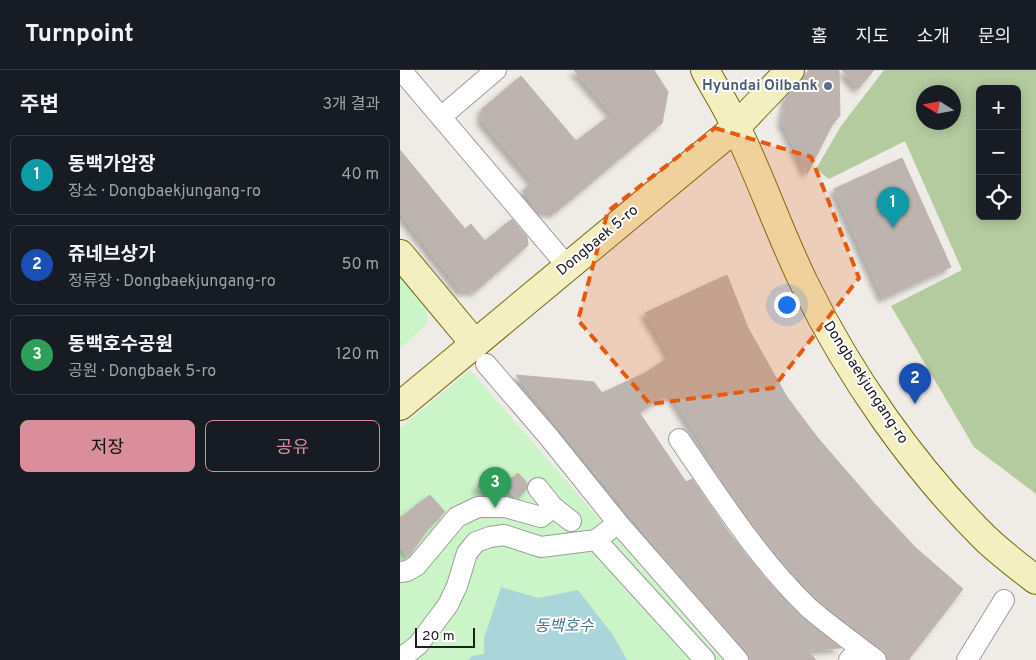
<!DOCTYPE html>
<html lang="ko">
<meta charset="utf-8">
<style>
body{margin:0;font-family:Overpass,"Noto Sans KR",sans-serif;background:#20242c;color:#f1f3f6}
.controls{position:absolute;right:15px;top:15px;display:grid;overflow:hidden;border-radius:8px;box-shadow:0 2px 12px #0003}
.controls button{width:45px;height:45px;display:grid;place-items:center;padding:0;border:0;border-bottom:1px solid #363941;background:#171b24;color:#f1f3f6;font:25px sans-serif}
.compass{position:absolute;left:516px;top:15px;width:45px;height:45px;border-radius:50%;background:#171b24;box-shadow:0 2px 12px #0003;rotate:281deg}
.scale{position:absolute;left:15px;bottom:12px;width:60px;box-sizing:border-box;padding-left:5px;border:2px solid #202020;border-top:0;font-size:14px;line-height:18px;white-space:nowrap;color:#202020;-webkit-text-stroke:4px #fff;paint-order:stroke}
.you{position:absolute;left:386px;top:234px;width:18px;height:18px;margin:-12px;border:4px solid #fff;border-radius:50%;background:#1a73e8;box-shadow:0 0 0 8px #1a73e833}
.badge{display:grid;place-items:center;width:32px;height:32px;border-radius:50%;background:#da8d9b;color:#fff;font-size:16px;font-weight:700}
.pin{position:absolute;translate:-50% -41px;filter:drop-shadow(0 1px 2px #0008)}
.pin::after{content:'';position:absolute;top:26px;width:18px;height:15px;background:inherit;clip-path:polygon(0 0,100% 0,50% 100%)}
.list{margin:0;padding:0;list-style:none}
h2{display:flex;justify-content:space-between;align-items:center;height:65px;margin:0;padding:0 20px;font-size:21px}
h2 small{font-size:16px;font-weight:400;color:#9ea1a6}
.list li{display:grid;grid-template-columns:32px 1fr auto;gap:15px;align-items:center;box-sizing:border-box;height:80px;margin:0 10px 10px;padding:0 10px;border:1px solid #363941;border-radius:8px}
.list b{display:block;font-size:19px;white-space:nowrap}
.list p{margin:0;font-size:16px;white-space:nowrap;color:#9ea1a6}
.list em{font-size:16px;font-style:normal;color:#9ea1a6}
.actions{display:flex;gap:10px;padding:15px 20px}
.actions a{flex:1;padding:11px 0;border:1px solid #da8d9b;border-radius:8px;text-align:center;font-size:18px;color:#da8d9b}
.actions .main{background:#da8d9b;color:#111}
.icon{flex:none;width:28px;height:28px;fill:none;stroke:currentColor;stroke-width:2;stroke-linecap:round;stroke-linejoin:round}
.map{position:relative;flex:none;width:636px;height:590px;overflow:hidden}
header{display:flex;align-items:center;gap:30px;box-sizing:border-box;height:70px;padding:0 25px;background:#171b24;border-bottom:1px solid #363941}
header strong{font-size:24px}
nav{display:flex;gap:28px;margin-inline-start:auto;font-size:18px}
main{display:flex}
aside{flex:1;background:#171b24}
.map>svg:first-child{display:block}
.forest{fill:#b3cb9f;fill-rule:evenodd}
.park{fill:#cbf5c8}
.water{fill:#abd6d9}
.building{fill:#bdb4b0;stroke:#c0b1aa;filter:url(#shadow)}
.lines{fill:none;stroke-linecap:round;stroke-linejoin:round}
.street-casing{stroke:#9d9d9d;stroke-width:22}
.secondary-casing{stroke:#6f6b0e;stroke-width:30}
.street{stroke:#fff;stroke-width:20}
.secondary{stroke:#f4efc0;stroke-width:28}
.marked{fill:#e8590c;fill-opacity:0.2;stroke:#e8590c;stroke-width:4;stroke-dasharray:10 6;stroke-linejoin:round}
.service-dot{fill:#5c6f8a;stroke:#fff;stroke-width:2}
.labels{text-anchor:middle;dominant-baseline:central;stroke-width:4;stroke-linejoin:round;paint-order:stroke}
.service-label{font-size:15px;font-weight:bold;fill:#4e5e75;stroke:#fff;text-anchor:end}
.street-label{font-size:15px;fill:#202020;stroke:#fff}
.water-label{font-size:16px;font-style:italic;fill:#4a7891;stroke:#fff}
</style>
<header>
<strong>Turnpoint</strong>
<nav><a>홈</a><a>지도</a><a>소개</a><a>문의</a></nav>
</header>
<main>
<aside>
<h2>주변<small>3개 결과</small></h2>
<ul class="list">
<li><span class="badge" style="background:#0f9aa8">1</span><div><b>동백가압장</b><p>장소 · Dongbaekjungang-ro</p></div><em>40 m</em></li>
<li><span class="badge" style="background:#1a4fb4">2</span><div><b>쥬네브상가</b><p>정류장 · Dongbaekjungang-ro</p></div><em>50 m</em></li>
<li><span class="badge" style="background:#2e9e5b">3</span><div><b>동백호수공원</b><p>공원 · Dongbaek 5-ro</p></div><em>120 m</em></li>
</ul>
<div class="actions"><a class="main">저장</a><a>공유</a></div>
</aside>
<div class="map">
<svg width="636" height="590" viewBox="0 0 636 590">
<defs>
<filter id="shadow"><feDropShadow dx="-4.5" dy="4.5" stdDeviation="2.5" flood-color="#0004"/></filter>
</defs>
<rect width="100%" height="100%" fill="#efebe7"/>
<path class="forest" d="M484 0H636V424L574 377 491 236 562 200 505 71 429 109 416 99 441 56ZM580 19H617V146H580ZM524 22H554V52H524Z"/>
<g class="park">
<path d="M0 207 26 238 28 250 24 257 0 278Z"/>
<path d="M70 300 322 590H0V358Z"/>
</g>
<path class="water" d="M101 517 138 528 178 520 213 565 227 590H68L72 586 84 584V568Z"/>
<g class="building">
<path d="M174 0H254L268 22 262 53 155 143 136 140 130 134 132 132 123 121 133 112 82 51V39L121 6 176 71 212 44Z"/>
<path d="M409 0H439L440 45 432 55 407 104 382 52 387 26Z"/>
<path d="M442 0H474L458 19Z"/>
<path d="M0 80 65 159 71 154 85 171 112 149 127 167 128 175 76 221 60 220 0 143Z"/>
<path d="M502 88 551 197 483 228 434 119Z"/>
<path d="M327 205 348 258 387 327 417 367 474 433 515 477 563 519 508 590H488L487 585 483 580 423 534 399 511 365 471 319 406 314 399 317 398 270 323 239 342 286 412 292 409 330 464 364 507 401 546 441 578 407 580 416 590H350L347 582 267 491 116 305 194 312 202 323 247 302 270 286 245 243Z"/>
<path d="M118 403 127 413 126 420 118 428 114 427 104 415Z"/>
<path d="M91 405 101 418 92 425H84L77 417Z"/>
<path d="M30 425 45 442 28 459 8 487 0 477V448Z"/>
</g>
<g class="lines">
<g class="street-casing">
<g id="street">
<path d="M1 0 168 197"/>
<path d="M41 47 96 0"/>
<path d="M86 294 148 366 218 453 338 590"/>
<path d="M279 369C319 427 358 489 409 538 425 552 443 565 460 578L449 590"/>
<path d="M138 418 153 437 171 451"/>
<path d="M196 470 305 590"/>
<path d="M0 502 7 501 16 496 57 447 78 437H105L141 447 153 437"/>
<path d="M460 578 476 590"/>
<path d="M0 589 18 575 48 535 57 516 67 483 76 472 90 467 104 465 141 477 196 470 218 453"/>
<path d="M567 590 604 530"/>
</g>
</g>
<g class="secondary-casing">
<g id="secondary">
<path d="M305 0C315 19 327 37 336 57 361 108 379 162 404 213 449 305 513 397 586 469 602 484 619 497 636 510"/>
<path d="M0 184 75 274"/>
<path d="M0 336 336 57 390 0"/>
</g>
</g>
<use href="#street" class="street"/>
<use href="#secondary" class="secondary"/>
</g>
<path class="marked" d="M315 58 411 87 459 208 373 318 250 334 178 250 208 141Z"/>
<circle class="service-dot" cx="428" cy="16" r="5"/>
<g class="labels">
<g class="service-label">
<text x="418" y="16">Hyundai Oilbank</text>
</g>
<g class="street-label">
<text transform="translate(198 171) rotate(-40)">Dongbaek 5-ro</text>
<text transform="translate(465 313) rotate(57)">Dongbaekjungang-ro</text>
</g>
<g class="water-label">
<text x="164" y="557">동백호수</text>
</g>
</g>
</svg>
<div class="controls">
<button>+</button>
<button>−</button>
<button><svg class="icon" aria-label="locate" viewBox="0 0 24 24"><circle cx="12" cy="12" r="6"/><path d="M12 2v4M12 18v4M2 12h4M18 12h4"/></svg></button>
</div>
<svg class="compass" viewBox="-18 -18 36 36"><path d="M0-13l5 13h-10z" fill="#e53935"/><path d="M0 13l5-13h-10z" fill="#9ea1a6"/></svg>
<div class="scale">20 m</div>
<div class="you"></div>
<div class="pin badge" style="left:493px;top:158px;background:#0f9aa8">1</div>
<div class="pin badge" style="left:515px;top:334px;background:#1a4fb4">2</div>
<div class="pin badge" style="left:95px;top:438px;background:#2e9e5b">3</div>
</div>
</main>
